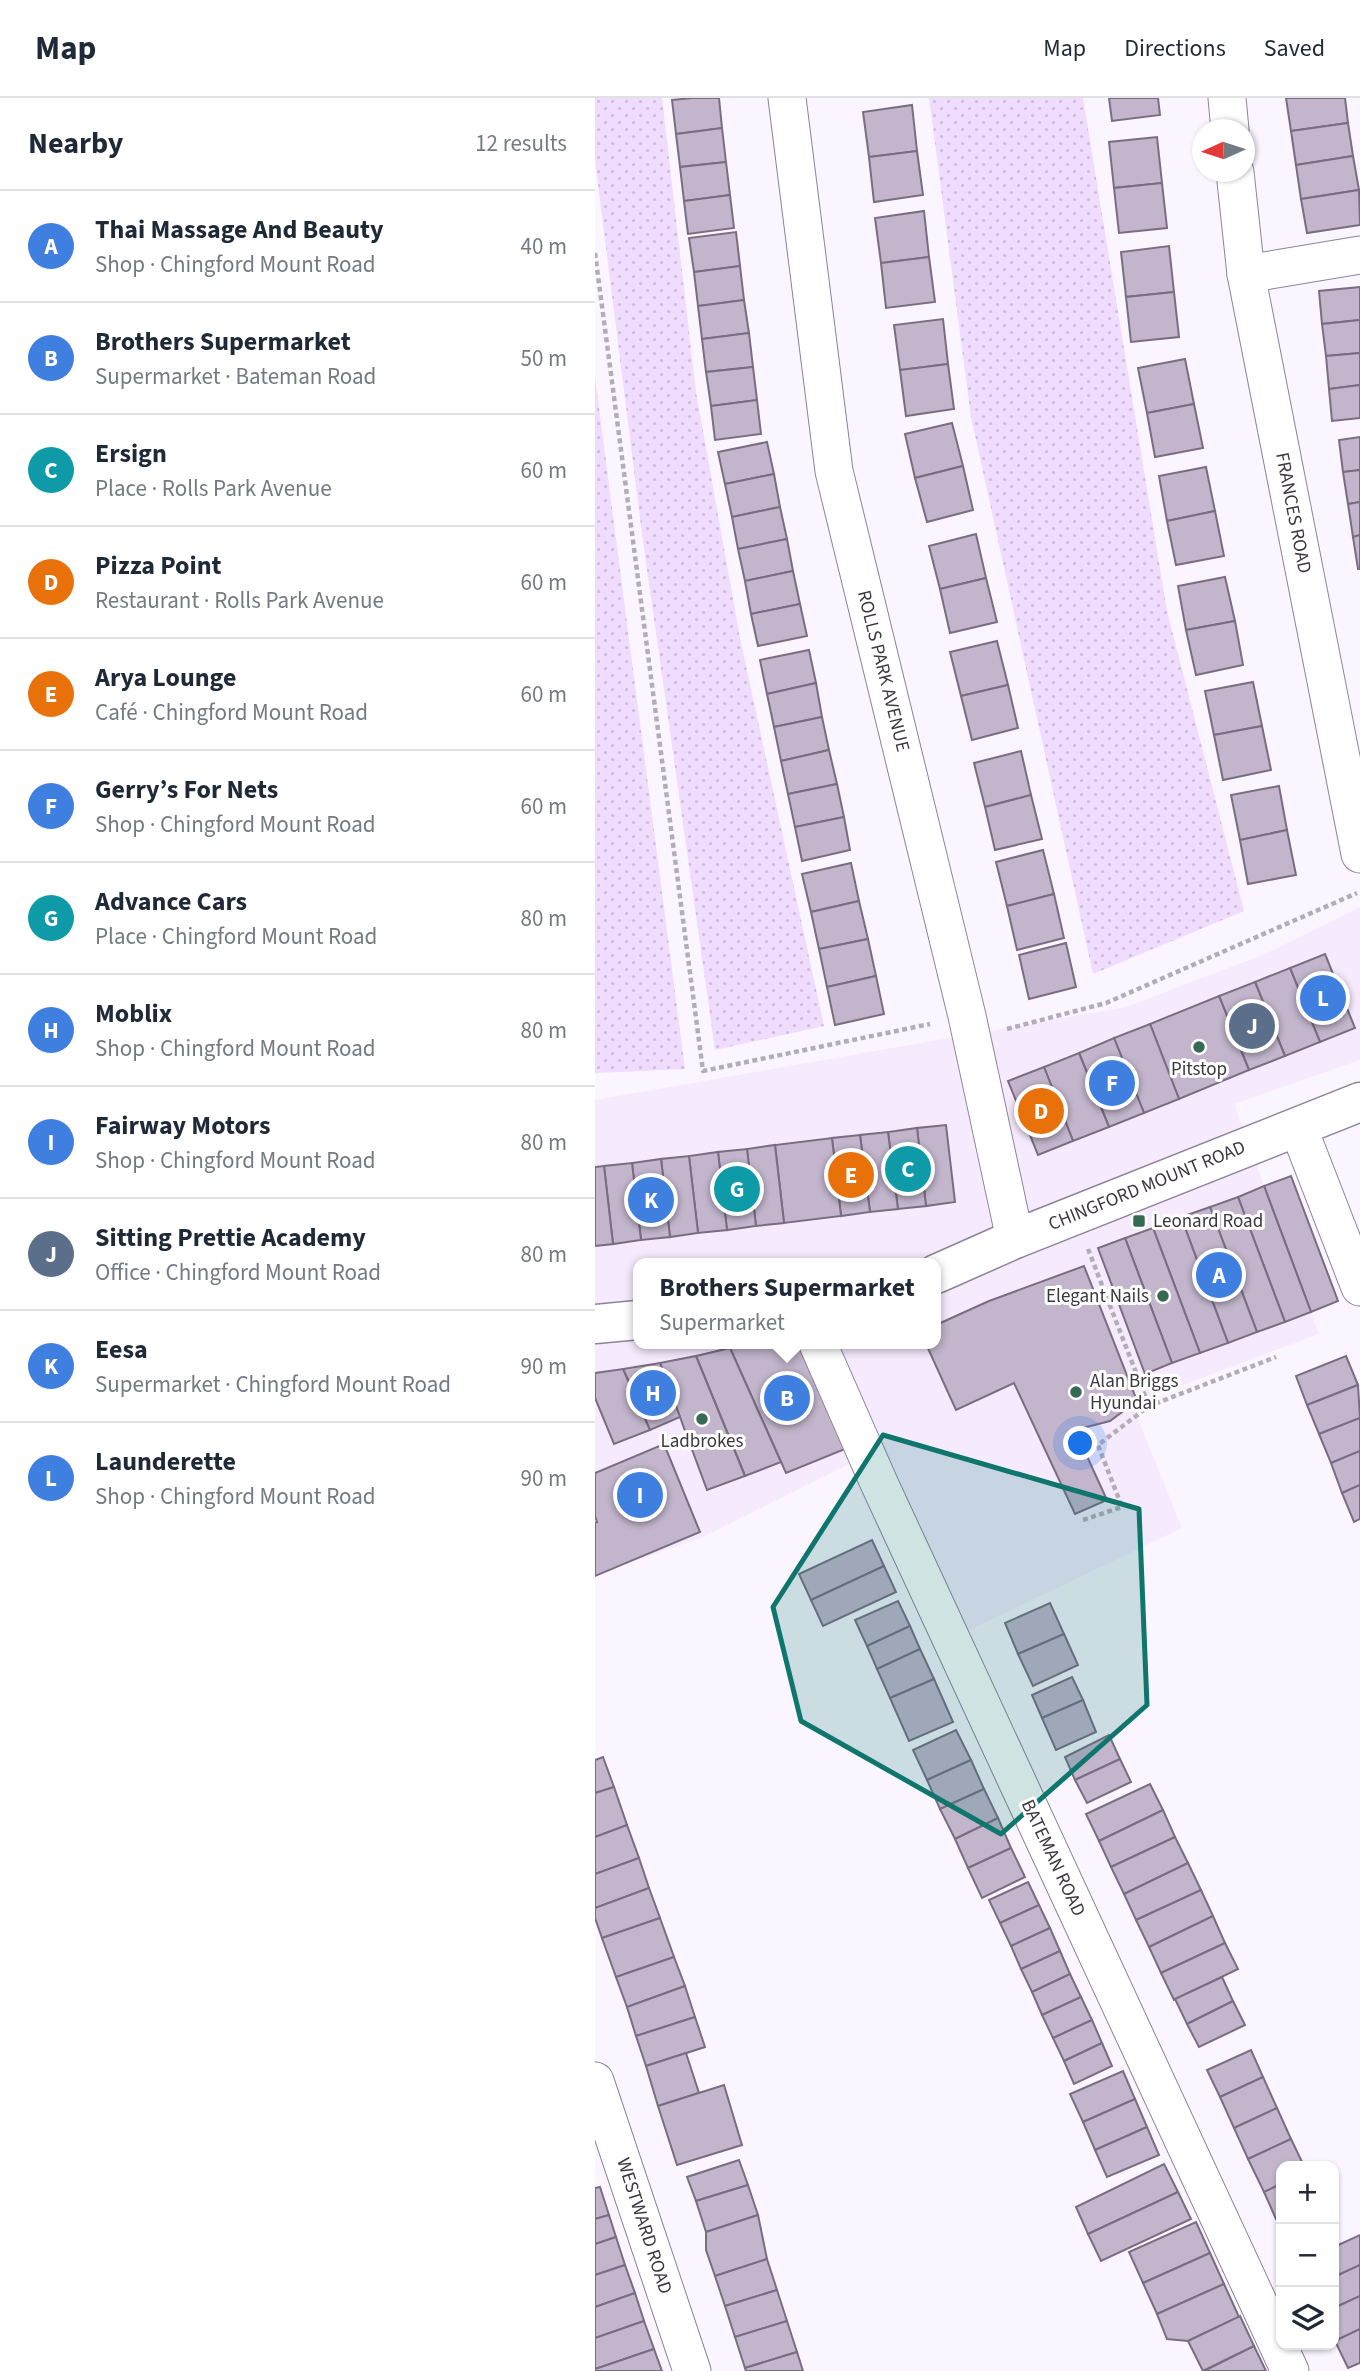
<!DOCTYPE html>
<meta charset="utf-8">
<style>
body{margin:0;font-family:"Source Sans 3",sans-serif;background:#f2f2f3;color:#1f2937}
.controls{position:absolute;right:21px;bottom:21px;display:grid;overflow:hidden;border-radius:14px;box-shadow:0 2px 5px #0004}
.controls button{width:63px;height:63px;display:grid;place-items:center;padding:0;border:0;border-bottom:2px solid #e0e1e3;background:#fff;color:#1f2937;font:35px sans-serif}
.compass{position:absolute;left:597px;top:21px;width:63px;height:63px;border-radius:50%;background:#fff;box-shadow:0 2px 5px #0004;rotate:267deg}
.you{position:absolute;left:486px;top:1346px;width:24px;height:24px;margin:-18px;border:5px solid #fff;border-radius:50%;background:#1a73e8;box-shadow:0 0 0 10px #1a73e833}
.badge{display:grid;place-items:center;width:46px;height:46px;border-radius:50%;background:#db2777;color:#fff;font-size:23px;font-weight:700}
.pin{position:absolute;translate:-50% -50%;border:4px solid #fff;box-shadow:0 2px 7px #0006}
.popup{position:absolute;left:38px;top:1160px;width:308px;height:91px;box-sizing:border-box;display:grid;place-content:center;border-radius:14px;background:#fff;filter:drop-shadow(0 2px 5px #0005);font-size:23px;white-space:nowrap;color:#747a83}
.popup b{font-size:26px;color:#1f2937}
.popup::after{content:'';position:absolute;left:50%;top:100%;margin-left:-14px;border:14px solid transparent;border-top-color:#fff}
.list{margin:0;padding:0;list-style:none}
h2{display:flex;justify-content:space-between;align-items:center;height:91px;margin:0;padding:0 28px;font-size:30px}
h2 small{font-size:23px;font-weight:400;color:#747a83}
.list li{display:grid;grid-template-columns:46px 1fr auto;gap:21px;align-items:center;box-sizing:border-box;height:112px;padding:0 28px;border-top:2px solid #e0e1e3}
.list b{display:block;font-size:26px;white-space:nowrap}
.list p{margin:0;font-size:23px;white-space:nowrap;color:#747a83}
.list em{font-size:23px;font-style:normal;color:#747a83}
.icon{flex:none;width:38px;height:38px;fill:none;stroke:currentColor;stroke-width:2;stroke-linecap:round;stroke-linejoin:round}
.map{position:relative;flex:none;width:765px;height:2273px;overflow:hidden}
header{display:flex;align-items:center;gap:42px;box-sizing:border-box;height:98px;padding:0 35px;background:#fff;border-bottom:2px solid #e0e1e3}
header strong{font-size:33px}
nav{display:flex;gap:38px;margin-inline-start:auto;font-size:24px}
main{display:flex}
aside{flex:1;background:#fff}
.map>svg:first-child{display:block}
.built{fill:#f6ebfe;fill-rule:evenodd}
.garden{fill:url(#garden-dots)}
.building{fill:#c2b5cc;stroke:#7a6d82;stroke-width:2}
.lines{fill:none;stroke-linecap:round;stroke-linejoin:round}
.minor-casing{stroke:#8f8298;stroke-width:39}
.major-casing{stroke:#8f8298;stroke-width:41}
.path{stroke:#b3adb6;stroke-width:4.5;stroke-dasharray:5 3.5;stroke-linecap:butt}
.minor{stroke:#fff;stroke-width:37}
.major{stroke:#fff;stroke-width:38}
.marked{fill:#0f766e;fill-opacity:0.2;stroke:#0f766e;stroke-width:5;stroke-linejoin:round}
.poi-dot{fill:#356b52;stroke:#fff;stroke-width:2.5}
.labels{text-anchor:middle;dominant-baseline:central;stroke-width:6;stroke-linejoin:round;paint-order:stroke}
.street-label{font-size:19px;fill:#3d3740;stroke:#fff}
.poi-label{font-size:19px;fill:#3d3740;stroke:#fff}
</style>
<header>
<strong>Map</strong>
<nav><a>Map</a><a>Directions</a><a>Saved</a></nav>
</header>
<main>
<aside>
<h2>Nearby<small>12 results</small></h2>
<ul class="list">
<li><span class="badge" style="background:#3f7fe0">A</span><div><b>Thai Massage And Beauty</b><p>Shop · Chingford Mount Road</p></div><em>40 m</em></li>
<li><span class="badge" style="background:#3f7fe0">B</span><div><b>Brothers Supermarket</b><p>Supermarket · Bateman Road</p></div><em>50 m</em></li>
<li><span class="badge" style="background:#0f9aa8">C</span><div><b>Ersign</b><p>Place · Rolls Park Avenue</p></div><em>60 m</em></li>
<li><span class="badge" style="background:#e8710a">D</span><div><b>Pizza Point</b><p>Restaurant · Rolls Park Avenue</p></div><em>60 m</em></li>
<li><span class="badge" style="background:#e8710a">E</span><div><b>Arya Lounge</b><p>Café · Chingford Mount Road</p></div><em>60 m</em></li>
<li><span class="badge" style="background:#3f7fe0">F</span><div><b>Gerry’s For Nets</b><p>Shop · Chingford Mount Road</p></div><em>60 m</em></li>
<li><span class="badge" style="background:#0f9aa8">G</span><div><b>Advance Cars</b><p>Place · Chingford Mount Road</p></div><em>80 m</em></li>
<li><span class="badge" style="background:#3f7fe0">H</span><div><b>Moblix</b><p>Shop · Chingford Mount Road</p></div><em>80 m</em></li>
<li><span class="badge" style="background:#3f7fe0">I</span><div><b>Fairway Motors</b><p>Shop · Chingford Mount Road</p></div><em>80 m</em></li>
<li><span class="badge" style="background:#5c6f8a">J</span><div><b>Sitting Prettie Academy</b><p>Office · Chingford Mount Road</p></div><em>80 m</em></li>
<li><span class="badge" style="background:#3f7fe0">K</span><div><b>Eesa</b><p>Supermarket · Chingford Mount Road</p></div><em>90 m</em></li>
<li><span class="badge" style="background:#3f7fe0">L</span><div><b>Launderette</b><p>Shop · Chingford Mount Road</p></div><em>90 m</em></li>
</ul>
</aside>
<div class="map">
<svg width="765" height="2273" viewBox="0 0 765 2273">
<defs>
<pattern id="garden-dots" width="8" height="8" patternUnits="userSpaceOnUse" patternTransform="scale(1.75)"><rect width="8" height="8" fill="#f0dcfe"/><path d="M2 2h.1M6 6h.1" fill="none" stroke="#cfbddb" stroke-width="1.8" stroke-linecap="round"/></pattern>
</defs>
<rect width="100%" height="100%" fill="#fbf5ff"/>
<path class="built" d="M765 809V962L639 1006 724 1236 537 1306 587 1430 368 1535 258 1364 106 1440 0 1476V1002L531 909 670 856ZM43 1165H341V1246H43Z"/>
<g class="garden">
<path d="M0 0H67L101 294 145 540 229 928 120 952 47 436 0 62Z"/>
<path d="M334 0H488L572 513 649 813 498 876 376 319Z"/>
<path d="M0 279 90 971 0 975Z"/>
</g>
<g class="building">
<path d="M97 0H124L127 30 81 36 77 2Z"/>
<path d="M514 0H563L565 17 517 23Z"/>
<path d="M691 0H750L753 25 696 33Z"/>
<path d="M317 7 322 53 274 59 268 14Z"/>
<path d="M753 25 758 58 701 67 696 33Z"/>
<path d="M127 30 131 64 85 69 81 36Z"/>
<path d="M562 39 567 85 519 90 514 44Z"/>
<path d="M322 53 328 97 279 104 274 59Z"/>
<path d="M758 58 764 92 706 101 701 67Z"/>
<path d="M131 64 135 97 89 103 85 69Z"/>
<path d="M567 85 572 130 524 135 519 90Z"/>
<path d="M764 92 765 127 712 135 706 101Z"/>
<path d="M135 97 139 130 93 136 89 103Z"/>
<path d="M329 113 334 159 286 165 280 120Z"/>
<path d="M141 134 145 168 99 174 94 140Z"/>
<path d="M574 148 579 194 531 199 526 154Z"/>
<path d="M334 159 340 204 291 210 286 165Z"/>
<path d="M145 168 149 202 103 208 99 174Z"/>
<path d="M765 189V222L727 226 724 193Z"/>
<path d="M579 194 584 239 536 244 531 199Z"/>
<path d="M149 202 154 235 107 241 103 208Z"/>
<path d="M348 221 353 266 305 272 299 227Z"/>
<path d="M765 222V255L731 258 727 226Z"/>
<path d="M154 235 158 269 111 274 107 241Z"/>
<path d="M765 255V287L734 291 731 258Z"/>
<path d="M590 261 599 306 552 315 543 270Z"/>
<path d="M353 266 359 311 311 318 305 272Z"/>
<path d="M158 269 162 302 116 308 111 274Z"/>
<path d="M765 287V320L737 323 734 291Z"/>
<path d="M162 302 166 336 120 342 116 308Z"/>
<path d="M599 306 608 350 560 359 552 315Z"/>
<path d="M357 325 368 368 320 380 310 336Z"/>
<path d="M765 339V372L748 374 744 342Z"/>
<path d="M172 344 179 376 130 386 123 354Z"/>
<path d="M368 368 378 412 332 424 320 380Z"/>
<path d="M611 369 620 413 572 423 564 378Z"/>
<path d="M765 372V404L753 406 748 374Z"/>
<path d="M179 376 185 409 137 419 130 386Z"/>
<path d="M765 404V437L758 439 753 406Z"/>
<path d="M185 409 192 441 143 451 137 419Z"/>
<path d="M620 413 629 458 581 467 572 423Z"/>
<path d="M381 436 391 480 345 491 334 448Z"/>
<path d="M765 437V471H763L758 439Z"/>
<path d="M192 441 198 473 150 483 143 451Z"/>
<path d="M198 473 205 506 156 516 150 483Z"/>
<path d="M630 479 640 523 591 532 583 488Z"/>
<path d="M391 480 402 524 355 535 345 491Z"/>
<path d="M205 506 212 538 163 548 156 516Z"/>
<path d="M640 523 648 567 601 577 591 532Z"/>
<path d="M402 543 413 587 366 598 355 554Z"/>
<path d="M214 552 221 585 172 596 165 562Z"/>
<path d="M658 584 667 628 619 637 610 593Z"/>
<path d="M221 585 227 619 179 629 172 596Z"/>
<path d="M413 587 423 630 377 642 366 598Z"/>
<path d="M227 619 234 652 186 663 179 629Z"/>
<path d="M667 628 676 672 628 682 619 637Z"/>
<path d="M234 652 242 686 193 696 186 663Z"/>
<path d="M426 653 436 697 390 709 379 665Z"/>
<path d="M242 686 249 719 200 729 193 696Z"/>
<path d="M684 688 692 732 645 742 636 697Z"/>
<path d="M436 697 447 741 400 752 390 709Z"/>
<path d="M249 719 255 752 207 763 200 729Z"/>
<path d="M692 732 701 777 653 786 645 742Z"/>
<path d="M448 752 459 796 412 808 401 764Z"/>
<path d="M256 765 264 803 216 814 207 776Z"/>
<path d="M459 796 469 840 422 852 412 808Z"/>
<path d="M264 803 273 841 224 851 216 814Z"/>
<path d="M273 841 281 878 232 889 224 851Z"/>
<path d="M471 845 481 889 434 901 424 857Z"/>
<path d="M730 856 760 930 725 944 695 870Z"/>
<path d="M695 870 725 944 690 958 660 884Z"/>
<path d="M281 878 289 916 240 927 232 889Z"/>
<path d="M660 884 690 958 654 972 624 898Z"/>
<path d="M624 898 654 972 584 1001 555 926Z"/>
<path d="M555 926 584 1001 549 1015 519 940Z"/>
<path d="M519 940 549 1015 514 1029 484 955Z"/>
<path d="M484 955 514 1029 478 1043 449 969Z"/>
<path d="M449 969 478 1043 443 1057 413 983Z"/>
<path d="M351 1027 360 1104 331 1108 322 1030Z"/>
<path d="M322 1030 331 1108 303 1111 293 1034Z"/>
<path d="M293 1034 303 1111 275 1114 265 1037Z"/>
<path d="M265 1037 275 1114 246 1118 237 1040Z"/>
<path d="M237 1040 246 1118 189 1125 180 1047Z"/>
<path d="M180 1047 189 1125 161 1128 152 1051Z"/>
<path d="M152 1051 161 1128 132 1132 123 1054Z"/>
<path d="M123 1054 132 1132 103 1135 94 1058Z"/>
<path d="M94 1058 103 1135 75 1139 66 1061Z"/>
<path d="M66 1061 75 1139 46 1142 37 1065Z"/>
<path d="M37 1065 46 1142 18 1146 9 1068Z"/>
<path d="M9 1068 18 1146 0 1148V1069Z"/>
<path d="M696 1078 743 1203 716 1214 669 1088Z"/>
<path d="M669 1088 716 1214 690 1224 643 1099Z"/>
<path d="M643 1099 690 1224 662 1234 615 1109Z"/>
<path d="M615 1109 662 1234 633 1245 586 1119Z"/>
<path d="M586 1119 633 1245 605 1255 558 1130Z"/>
<path d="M558 1130 605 1255 577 1265 530 1140Z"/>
<path d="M530 1140 577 1265 550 1276 503 1150Z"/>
<path d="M489 1168 542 1303 515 1323 480 1332 512 1402 480 1416 419 1285 361 1312 331 1246H341V1227L394 1203Z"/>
<path d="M153 1246H203L250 1351 191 1375 135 1250Z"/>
<path d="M135 1250 186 1364 150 1378 101 1258Z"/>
<path d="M101 1258 150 1378 112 1392 65 1265Z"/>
<path d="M751 1258 763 1287 712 1307 701 1278Z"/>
<path d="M65 1265 85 1319 55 1332 28 1271Z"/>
<path d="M28 1271 55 1332 19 1346 0 1300V1275Z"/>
<path d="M763 1287 765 1320 724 1336 712 1307Z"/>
<path d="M765 1320V1353L736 1365 724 1336Z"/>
<path d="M69 1346 105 1434 0 1478V1425L2 1424 0 1418V1375Z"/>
<path d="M765 1353V1387L747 1395 736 1365Z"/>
<path d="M765 1387V1421L759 1424 747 1395Z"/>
<path d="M277 1442 289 1468 216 1502 204 1476Z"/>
<path d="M289 1468 301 1494 228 1528 216 1502Z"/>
<path d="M303 1503 315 1528 272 1548 260 1522Z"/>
<path d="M455 1505 469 1536 423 1556 410 1525Z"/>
<path d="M315 1528 325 1551 282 1571 272 1548Z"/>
<path d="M469 1536 483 1567 438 1588 423 1556Z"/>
<path d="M325 1551 339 1581 295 1600 282 1571Z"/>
<path d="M477 1579 488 1602 447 1620 437 1597Z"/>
<path d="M339 1581 358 1624 314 1643 295 1600Z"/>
<path d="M488 1602 501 1634 461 1652 447 1620Z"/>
<path d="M361 1632 376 1662 332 1682 318 1652Z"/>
<path d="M514 1637 525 1661 480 1682 470 1659Z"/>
<path d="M8 1659 19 1689 0 1695V1662Z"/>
<path d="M525 1661 536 1684 492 1705 480 1682Z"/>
<path d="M376 1662 389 1691 345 1711 332 1682Z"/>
<path d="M555 1686 568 1712 504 1743 491 1716Z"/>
<path d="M19 1689 32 1727 0 1739V1695Z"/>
<path d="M389 1691 403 1720 360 1741 345 1711Z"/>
<path d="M568 1712 580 1739 516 1769 504 1743Z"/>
<path d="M403 1720 416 1750 373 1770 360 1741Z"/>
<path d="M32 1727 44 1760 0 1776V1739Z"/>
<path d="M580 1739 593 1765 529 1796 516 1769Z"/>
<path d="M416 1750 430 1779 387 1800 373 1770Z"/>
<path d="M44 1760 54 1790 0 1810V1776Z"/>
<path d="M593 1765 606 1792 541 1822 529 1796Z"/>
<path d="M433 1784 444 1807 405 1825 394 1802Z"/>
<path d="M54 1790 65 1820 7 1840 0 1820V1810Z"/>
<path d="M606 1792 618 1818 554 1849 541 1822Z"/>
<path d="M444 1807 455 1830 416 1848 405 1825Z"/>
<path d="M618 1818 630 1845 566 1875 554 1849Z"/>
<path d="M65 1820 79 1859 21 1879 7 1840Z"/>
<path d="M455 1830 465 1853 426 1871 416 1848Z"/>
<path d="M630 1845 643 1871 579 1902 566 1875Z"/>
<path d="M465 1853 475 1876 437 1894 426 1871Z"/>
<path d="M79 1859 90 1888 32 1909 21 1879Z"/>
<path d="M475 1876 486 1899 447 1917 437 1894Z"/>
<path d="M627 1879 638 1903 592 1926 580 1901Z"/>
<path d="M90 1888 100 1919 41 1938 32 1909Z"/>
<path d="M486 1899 497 1922 458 1940 447 1917Z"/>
<path d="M638 1903 650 1927 604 1949 592 1926Z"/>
<path d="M100 1919 110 1949 51 1968 41 1938Z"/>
<path d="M497 1922 507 1945 469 1963 458 1940Z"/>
<path d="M507 1945 517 1968 479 1986 469 1963Z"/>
<path d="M656 1952 668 1979 625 1999 612 1972Z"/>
<path d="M91 1955 104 1995 63 2008 51 1968Z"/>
<path d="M528 1973 540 2001 488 2024 475 1996Z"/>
<path d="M668 1979 682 2010 639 2030 625 1999Z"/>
<path d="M129 1987 147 2047 82 2067 63 2008Z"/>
<path d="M540 2001 552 2029 500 2052 488 2024Z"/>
<path d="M682 2010 696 2041 653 2061 639 2030Z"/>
<path d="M552 2029 564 2057 512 2079 500 2052Z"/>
<path d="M696 2041 709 2068H686V2086L669 2094 653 2061Z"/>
<path d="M144 2062 153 2087 101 2103 92 2079Z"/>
<path d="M569 2066 583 2094 493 2136 481 2109Z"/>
<path d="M686 2086V2118L681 2121 669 2094Z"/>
<path d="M153 2087 163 2117 111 2134 101 2103Z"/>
<path d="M5 2089 14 2117 0 2121V2090Z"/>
<path d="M583 2094 596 2121 506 2163 493 2136Z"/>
<path d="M14 2117 21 2139 0 2146V2121Z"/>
<path d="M163 2117 172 2161 120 2178 111 2152V2134Z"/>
<path d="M601 2124 615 2155 548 2185 534 2154Z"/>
<path d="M765 2137V2167L739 2179V2149Z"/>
<path d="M21 2139 30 2167 0 2177V2146Z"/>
<path d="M615 2155 629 2186 562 2216 548 2185Z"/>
<path d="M172 2161 182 2192 130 2208 120 2178Z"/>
<path d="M30 2167 40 2195 0 2209V2177Z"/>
<path d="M765 2167V2198L739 2210V2179Z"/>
<path d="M629 2186 644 2219 593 2243 572 2241 562 2216Z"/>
<path d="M182 2192 192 2223 140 2239 130 2208Z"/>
<path d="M40 2195 49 2223 0 2240V2209Z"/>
<path d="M765 2198V2231L740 2243 739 2210Z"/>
<path d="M645 2218 659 2248 608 2273 593 2243Z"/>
<path d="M49 2223 59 2251 0 2271V2240Z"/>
<path d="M192 2223 202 2254 150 2270 140 2239Z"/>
<path d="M765 2231V2265L753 2270 740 2243Z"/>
<path d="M659 2248 671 2273H609Z"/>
<path d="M59 2251 67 2273H0V2271Z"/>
<path d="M202 2254 208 2273H151L150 2270Z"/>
</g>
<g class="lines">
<g class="minor-casing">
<g id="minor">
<path d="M192 0 239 373 372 918 420 1141"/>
<path d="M632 0 635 32"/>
<path d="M640 74 651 176 765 756"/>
<path d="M651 176 765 157"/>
<path d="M703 1029 765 1189"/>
<path d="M223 1246 284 1385 695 2273"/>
<path d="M0 1983 97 2273"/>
</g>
</g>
<g class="major-casing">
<g id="major">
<path d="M341 1176 420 1141 765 1004"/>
<path d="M0 1226 43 1222"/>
</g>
</g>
<g class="path">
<path d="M0 155 108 973 335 926"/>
<path d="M412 931 511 905 762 795"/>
<path d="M493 1151 554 1308"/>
<path d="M488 1422 527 1409 503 1347 554 1308 681 1259"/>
</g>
<use href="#minor" class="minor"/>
<use href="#major" class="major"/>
</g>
<path class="marked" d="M288 1337 544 1411 552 1607 406 1736 206 1623 178 1509Z"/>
<g class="poi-dot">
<circle cx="604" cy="949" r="7"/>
<rect x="537" y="1116" width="14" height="14" rx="3.5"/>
<circle cx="568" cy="1198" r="7"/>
<circle cx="481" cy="1294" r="7"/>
<circle cx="107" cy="1321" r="7"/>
</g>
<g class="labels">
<g class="street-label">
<text transform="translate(698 415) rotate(79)">FRANCES ROAD</text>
<text transform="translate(288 573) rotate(76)">ROLLS PARK AVENUE</text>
<text transform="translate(552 1088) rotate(-22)">CHINGFORD MOUNT ROAD</text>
<text transform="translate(458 1760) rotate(65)">BATEMAN ROAD</text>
<text transform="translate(49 2128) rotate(72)">WESTWARD ROAD</text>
</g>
<g class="poi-label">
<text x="604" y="971">Pitstop</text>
<text x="558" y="1123" text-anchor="start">Leonard Road</text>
<text x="554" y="1198" text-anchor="end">Elegant Nails</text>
<text x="495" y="1283" text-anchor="start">Alan Briggs<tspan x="495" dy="22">Hyundai</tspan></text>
<text x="107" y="1343">Ladbrokes</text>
</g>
</g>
</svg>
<div class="controls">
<button>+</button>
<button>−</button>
<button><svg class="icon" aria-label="layers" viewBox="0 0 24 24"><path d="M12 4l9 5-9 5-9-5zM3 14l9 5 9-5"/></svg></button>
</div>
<svg class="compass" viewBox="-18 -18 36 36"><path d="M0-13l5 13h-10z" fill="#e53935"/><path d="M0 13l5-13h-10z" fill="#747a83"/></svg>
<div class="you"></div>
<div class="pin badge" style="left:624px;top:1177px;background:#3f7fe0">A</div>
<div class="pin badge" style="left:192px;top:1300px;background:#3f7fe0">B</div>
<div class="popup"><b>Brothers Supermarket</b>Supermarket</div>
<div class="pin badge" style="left:313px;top:1071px;background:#0f9aa8">C</div>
<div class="pin badge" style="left:446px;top:1013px;background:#e8710a">D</div>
<div class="pin badge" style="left:256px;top:1077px;background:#e8710a">E</div>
<div class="pin badge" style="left:517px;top:985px;background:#3f7fe0">F</div>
<div class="pin badge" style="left:142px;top:1091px;background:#0f9aa8">G</div>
<div class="pin badge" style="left:58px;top:1295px;background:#3f7fe0">H</div>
<div class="pin badge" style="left:45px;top:1397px;background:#3f7fe0">I</div>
<div class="pin badge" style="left:657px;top:928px;background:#5c6f8a">J</div>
<div class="pin badge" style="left:56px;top:1102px;background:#3f7fe0">K</div>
<div class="pin badge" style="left:728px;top:900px;background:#3f7fe0">L</div>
</div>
</main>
